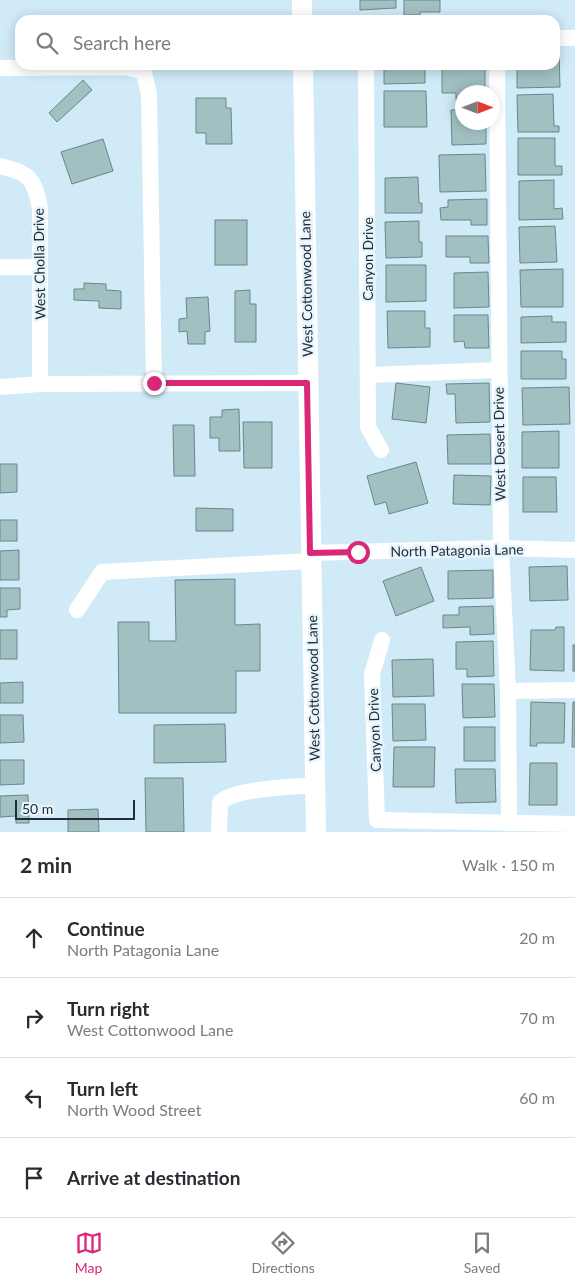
<!DOCTYPE html>
<meta charset="utf-8">
<style>
body{margin:0;font-family:Lato,sans-serif;background:#f2f2f3;color:#2b2b33}
.compass{position:absolute;left:455px;top:85px;width:45px;height:45px;border-radius:50%;background:#fff;box-shadow:0 2px 12px #0003;rotate:90deg}
.scale{position:absolute;left:15px;bottom:12px;width:120px;box-sizing:border-box;padding-left:5px;border:2px solid #232d32;border-top:0;font-size:14px;line-height:18px;white-space:nowrap;color:#232d32;-webkit-text-stroke:4px #e6f5fe;paint-order:stroke}
.stop{position:absolute;width:15px;height:15px;margin:-11px;border:4px solid #db2777;border-radius:50%;background:#fff}
.stop.end{background:#db2777;border-color:#fff;box-shadow:0 1px 5px #0008}
.list{margin:0;padding:0;list-style:none}
h2{display:flex;justify-content:space-between;align-items:center;height:65px;margin:0;padding:0 20px;font-size:21px}
h2 small{font-size:16px;font-weight:400;color:#7c7c81}
.list li{display:grid;grid-template-columns:32px 1fr auto;gap:15px;align-items:center;box-sizing:border-box;height:80px;padding:0 20px;border-top:1px solid #e1e1e2}
.list b{display:block;font-size:19px;white-space:nowrap}
.list p{margin:0;font-size:16px;white-space:nowrap;color:#7c7c81}
.list em{font-size:16px;font-style:normal;color:#7c7c81}
.icon{flex:none;width:28px;height:28px;fill:none;stroke:currentColor;stroke-width:2;stroke-linecap:round;stroke-linejoin:round}
.map{position:relative;flex:none;width:575px;height:832px;overflow:hidden}
.search{position:absolute;background:#fff;box-shadow:0 2px 12px #0003;left:15px;right:15px;top:15px;height:55px;display:flex;align-items:center;gap:12px;box-sizing:border-box;padding:0 18px;border-radius:15px;color:#7c7c81;font-size:19px}
.sheet{height:385px;background:#fff}
nav{display:flex;justify-content:space-around;align-items:center;box-sizing:border-box;height:70px;border-top:1px solid #e1e1e2;background:#fff;font-size:14px;color:#7c7c81}
nav a{display:grid;justify-items:center;gap:2px}
nav .on{color:#db2777}
.map>svg:first-child{display:block}
.building{fill:#a1c0c2;stroke:#698789}
.lines{fill:none;stroke-linecap:round;stroke-linejoin:round}
.minor{stroke:#fff;stroke-width:16}
.major{stroke:#fff;stroke-width:20}
.route{stroke:#db2777;stroke-width:6}
.labels{text-anchor:middle;dominant-baseline:central;stroke-width:5;stroke-linejoin:round;paint-order:stroke}
.street-label{font-size:14px;fill:#232d32;stroke:#e6f5fe}
</style>
<div class="map">
<svg width="575" height="832" viewBox="0 0 575 832">
<rect width="100%" height="100%" fill="#d0eaf8"/>
<g class="building">
<path d="M360 0H396V8L360 10Z"/>
<path d="M404 0H440V12H420V15H404Z"/>
<path d="M555 50H559L560 87 517 88V65H555Z"/>
<path d="M384 65H425V83L384 84Z"/>
<path d="M442 65H485V92H462V100H456V93H442Z"/>
<path d="M83 80 92 90 57 122 49 113Z"/>
<path d="M384 91H426L427 127H384Z"/>
<path d="M553 94 554 126H559V132H518L517 95Z"/>
<path d="M196 98H226V108H231L232 144H206V133H196Z"/>
<path d="M451 110H462V122H486V144L452 145Z"/>
<path d="M518 138H555V166H562V175H518Z"/>
<path d="M103 139 113 171 72 184 61 152Z"/>
<path d="M485 154 486 191 440 192 439 155Z"/>
<path d="M418 177 419 203H422V213H385V178Z"/>
<path d="M554 180V209L562 208 563 219 519 220V181Z"/>
<path d="M487 199V225H471V220H441L440 208 448 207V200Z"/>
<rect x="215" y="220" width="32" height="45"/>
<path d="M419 221V242H422V257L386 258 385 222Z"/>
<path d="M555 226 557 262 520 263 519 227Z"/>
<path d="M446 236H488L489 263H470V257H446Z"/>
<path d="M386 265H426V301L386 302Z"/>
<path d="M563 269V307H521L520 270Z"/>
<path d="M488 272 489 307 454 308V273Z"/>
<path d="M84 283 106 284V290L121 291V309L99 308V301L74 300V289H84Z"/>
<path d="M250 290V304H256V342H235V291Z"/>
<path d="M208 297 210 331 205 332V344H188L187 331 179 332V319L187 318 186 298Z"/>
<path d="M387 311H425V328H430V347L388 348Z"/>
<path d="M454 315H488L489 348H465L464 341 454 342Z"/>
<path d="M552 316V322H566V342L521 343V317Z"/>
<path d="M521 351H562V359H566V379H521Z"/>
<path d="M396 383 430 387 426 423 392 419Z"/>
<path d="M489 383 490 422 456 423 455 394H447L446 384Z"/>
<path d="M569 387 570 424 523 425 522 388Z"/>
<path d="M239 409 240 451H219V438H210V417H222V410Z"/>
<path d="M243 422H272V468H244Z"/>
<path d="M173 425H194L195 476H174Z"/>
<path d="M559 431V468H522V432Z"/>
<path d="M490 434 491 464H448L447 435Z"/>
<path d="M416 462 428 503 389 514 386 502 375 505 367 476Z"/>
<path d="M0 464H17V492L0 493Z"/>
<path d="M454 475 491 476 490 505 453 504Z"/>
<path d="M523 477H556L557 512H523Z"/>
<path d="M196 508 233 509V531H196Z"/>
<rect x="0" y="520" width="17" height="21"/>
<path d="M19 550V580H0V551Z"/>
<path d="M567 566 568 600 530 601 529 567Z"/>
<path d="M421 567 434 601 396 616 383 581Z"/>
<path d="M493 570V598L448 599V571Z"/>
<path d="M235 579V625L260 624V671H236V713H119L118 622H149V641H176L175 580Z"/>
<path d="M0 588H20V609L7 610V617H0Z"/>
<path d="M493 606 494 634 470 635V627L443 628V615H459V607Z"/>
<path d="M556 627H564V671L530 670 531 630H555Z"/>
<rect x="0" y="630" width="17" height="29"/>
<path d="M493 641 494 676 467 677V669H456V642Z"/>
<rect x="573" y="645" width="2" height="26"/>
<path d="M433 659 434 696 393 697 392 660Z"/>
<path d="M23 682V703H0V683Z"/>
<path d="M462 684H494L495 717 463 718Z"/>
<path d="M531 702 565 703 564 743H537V746H530Z"/>
<path d="M573 702H575V747H572Z"/>
<path d="M392 704H425L426 740 393 741Z"/>
<path d="M0 715H23L24 742 0 743Z"/>
<path d="M225 724 226 762 154 763V725Z"/>
<rect x="464" y="727" width="31" height="34"/>
<path d="M394 747H435L434 787H393Z"/>
<path d="M0 760H24V784L0 785Z"/>
<path d="M530 763H557V805H529Z"/>
<path d="M455 769H495L496 802 456 803Z"/>
<path d="M145 778H183L184 832H146Z"/>
<path d="M28 795 29 823H16V816L0 817V796Z"/>
<path d="M98 809 99 832H68V810Z"/>
</g>
<g class="lines">
<g class="minor">
<path d="M555 38H575"/>
<path d="M366 65 368 427 381 450"/>
<path d="M497 65 501 548 508 691 509 823"/>
<path d="M0 68 126 67 138 70 144 73 149 94 154 383"/>
<path d="M0 166C30 173 34 178 40 208V384"/>
<path d="M0 267H40"/>
<path d="M368 375 498 370"/>
<path d="M0 387 40 384 307 383"/>
<path d="M310 553 501 548 575 550"/>
<path d="M77 610 102 572 310 561"/>
<path d="M382 640 372 674 377 820 575 824"/>
<path d="M508 691 575 690"/>
<path d="M219 832 220 802C238 788 291 787 315 785"/>
</g>
<g class="major">
<path d="M302 0V20"/>
<path d="M303 65 316 832"/>
</g>
</g>
<g class="lines">
<path class="route" d="M154 383H307L310 553 358 552"/>
</g>
<g class="labels">
<g class="street-label">
<text transform="translate(367 259) rotate(-90)">Canyon Drive</text>
<text transform="translate(39 264) rotate(-91)">West Cholla Drive</text>
<text transform="translate(306 284) rotate(-91)">West Cottonwood Lane</text>
<text transform="translate(499 444) rotate(-91)">West Desert Drive</text>
<text transform="translate(457 550) rotate(-1)">North Patagonia Lane</text>
<text transform="translate(313 688) rotate(-91)">West Cottonwood Lane</text>
<text transform="translate(374 730) rotate(-92)">Canyon Drive</text>
</g>
</g>
</svg>
<svg class="compass" viewBox="-18 -18 36 36"><path d="M0-13l5 13h-10z" fill="#e53935"/><path d="M0 13l5-13h-10z" fill="#7c7c81"/></svg>
<div class="scale">50 m</div>
<div class="stop" style="left:358px;top:552px"></div>
<div class="stop end" style="left:154px;top:383px"></div>
<div class="search"><svg class="icon" aria-label="search" viewBox="0 0 24 24"><circle cx="10" cy="10" r="6"/><path d="M15 15l6 6"/></svg>Search here</div>
</div>
<section class="sheet">
<h2>2 min<small>Walk · 150 m</small></h2>
<ul class="list">
<li><svg class="icon" aria-label="ahead" viewBox="0 0 24 24"><path d="M12 20V5M6 11l6-6 6 6"/></svg><div><b>Continue</b><p>North Patagonia Lane</p></div><em>20 m</em></li>
<li><svg class="icon" aria-label="right" viewBox="0 0 24 24"><path d="M7 20v-9h11M14 6l5 5-5 5"/></svg><div><b>Turn right</b><p>West Cottonwood Lane</p></div><em>70 m</em></li>
<li><svg class="icon" aria-label="left" viewBox="0 0 24 24"><path d="M17 20v-9H6M10 6l-5 5 5 5"/></svg><div><b>Turn left</b><p>North Wood Street</p></div><em>60 m</em></li>
<li><svg class="icon" aria-label="arrive" viewBox="0 0 24 24"><path d="M6 21V4h12l-3 4 3 4H6"/></svg><div><b>Arrive at destination</b></div></li>
</ul>
</section>
<nav>
<a class="on"><svg class="icon" aria-label="map" viewBox="0 0 24 24"><path d="M3 6l6-2 6 2 6-2v14l-6 2-6-2-6 2zM9 4v14M15 6v14"/></svg>Map</a>
<a><svg class="icon" aria-label="directions" viewBox="0 0 24 24"><path d="M12 3l9 9-9 9-9-9zM9 14v-3h6M13 9l2 2-2 2"/></svg>Directions</a>
<a><svg class="icon" aria-label="saved" viewBox="0 0 24 24"><path d="M7 4h10v16l-5-4-5 4z"/></svg>Saved</a>
</nav>
